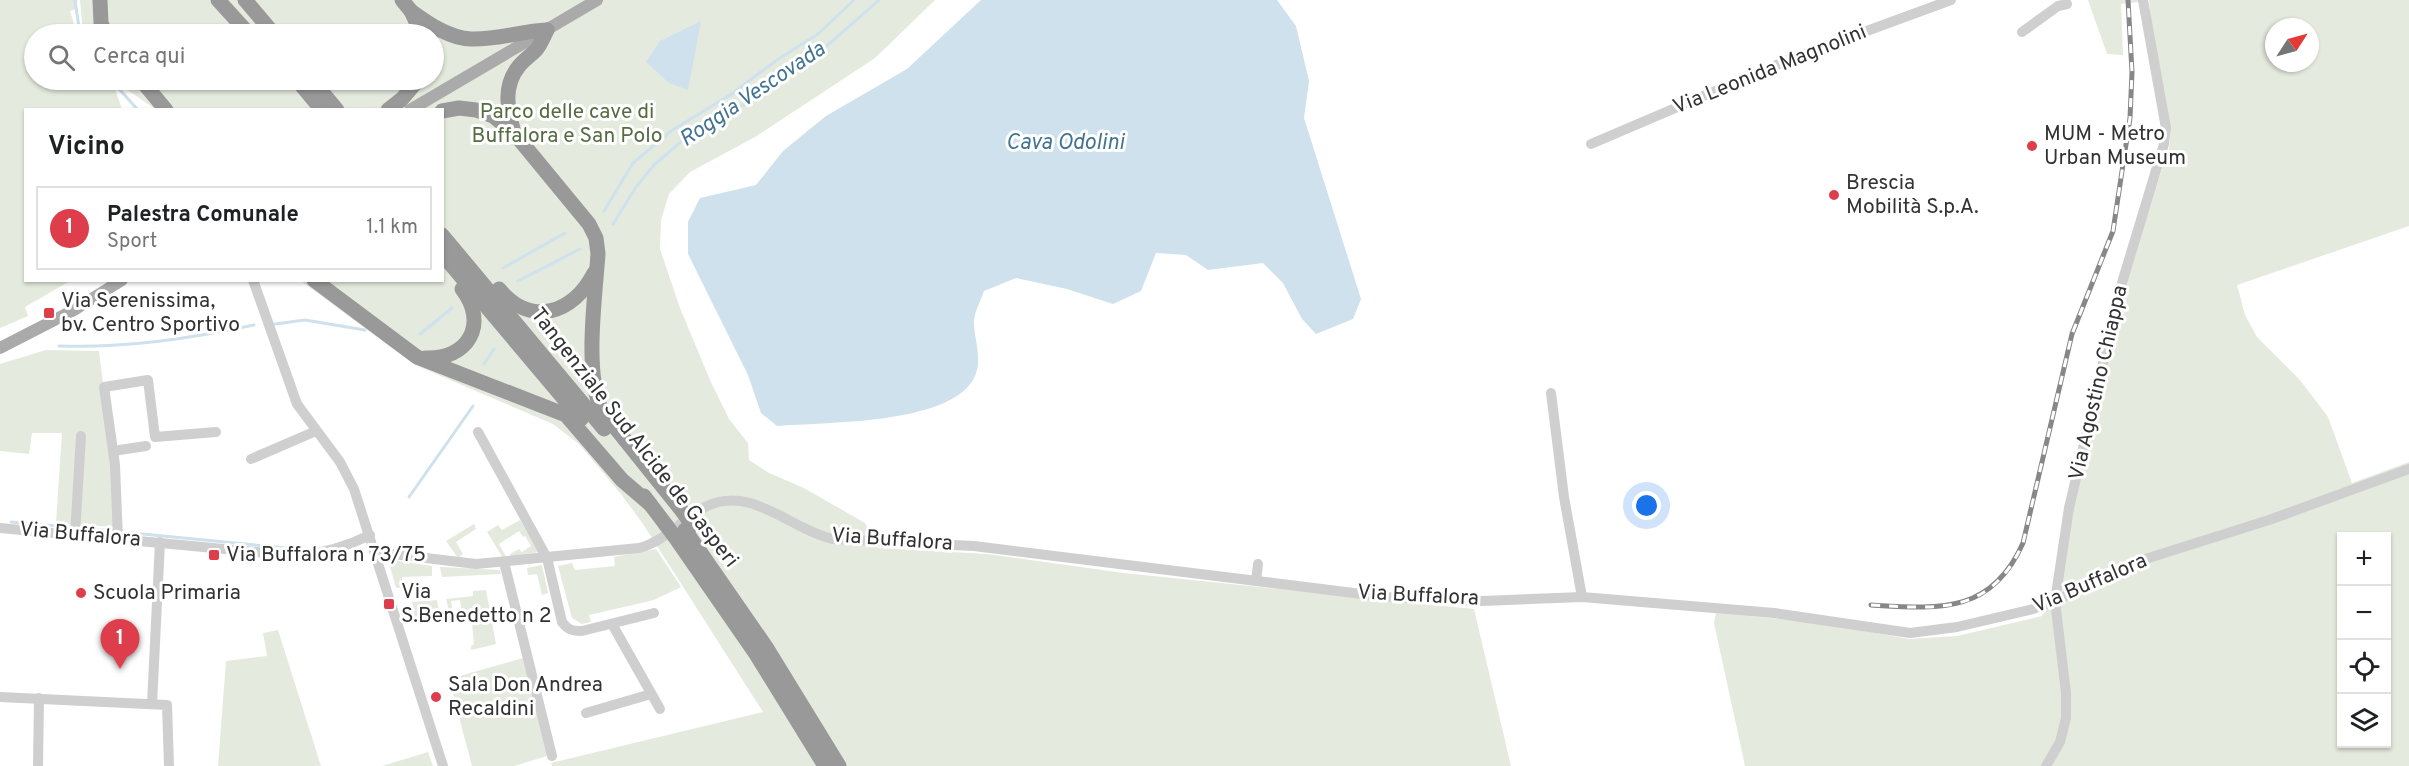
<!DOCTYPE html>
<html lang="it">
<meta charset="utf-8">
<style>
body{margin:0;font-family:Overpass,sans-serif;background:#f2f2f2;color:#202124}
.controls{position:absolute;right:18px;bottom:18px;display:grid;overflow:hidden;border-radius:0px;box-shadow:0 2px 4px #0004}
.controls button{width:54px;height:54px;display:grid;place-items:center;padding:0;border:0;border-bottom:2px solid #e0e0e0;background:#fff;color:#202124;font:30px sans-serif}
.compass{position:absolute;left:2265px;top:18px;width:54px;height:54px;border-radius:50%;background:#fff;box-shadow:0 2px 4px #0004;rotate:54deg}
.you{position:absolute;left:1647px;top:506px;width:21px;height:21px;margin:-15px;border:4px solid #fff;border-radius:50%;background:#1a73e8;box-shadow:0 0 0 9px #1a73e833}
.badge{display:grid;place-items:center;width:39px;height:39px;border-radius:50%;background:#de3e4c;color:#fff;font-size:20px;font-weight:700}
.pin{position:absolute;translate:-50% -50px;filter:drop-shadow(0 2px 3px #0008)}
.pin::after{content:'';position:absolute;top:32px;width:21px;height:18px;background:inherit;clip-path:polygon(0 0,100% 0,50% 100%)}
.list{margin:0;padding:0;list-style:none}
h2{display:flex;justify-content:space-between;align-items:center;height:78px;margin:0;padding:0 24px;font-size:26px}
h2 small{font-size:20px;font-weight:400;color:#757577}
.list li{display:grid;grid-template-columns:39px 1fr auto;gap:18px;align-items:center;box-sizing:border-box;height:84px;margin:0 12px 12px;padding:0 12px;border:2px solid #e0e0e0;border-radius:0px}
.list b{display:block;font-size:22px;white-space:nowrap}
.list p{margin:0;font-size:20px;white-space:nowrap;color:#757577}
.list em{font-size:20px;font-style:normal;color:#757577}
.icon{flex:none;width:33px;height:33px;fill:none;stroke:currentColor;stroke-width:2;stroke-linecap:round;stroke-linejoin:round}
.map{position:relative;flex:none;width:2409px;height:766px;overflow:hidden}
.search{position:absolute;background:#fff;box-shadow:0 2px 4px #0004;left:24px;top:24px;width:420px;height:66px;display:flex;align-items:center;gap:15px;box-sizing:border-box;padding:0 21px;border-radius:33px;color:#757577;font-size:22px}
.panel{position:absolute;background:#fff;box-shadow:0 2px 4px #0004;left:24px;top:108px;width:420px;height:174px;border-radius:0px}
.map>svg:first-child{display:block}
.green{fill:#e5eade;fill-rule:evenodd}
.water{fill:#cee1ec}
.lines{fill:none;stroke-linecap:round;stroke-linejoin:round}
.stream{stroke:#cee1ec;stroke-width:3}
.minor{stroke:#cfcfcf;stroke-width:10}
.major{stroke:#aaa;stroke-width:12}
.highway{stroke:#999;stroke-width:15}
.rail-casing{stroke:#878787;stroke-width:5}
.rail{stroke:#fff;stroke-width:3;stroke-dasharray:9;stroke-linecap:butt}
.highway-bridge{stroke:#999;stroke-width:15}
.poi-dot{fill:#de3e4c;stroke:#fff;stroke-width:2}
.labels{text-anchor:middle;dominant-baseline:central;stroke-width:6;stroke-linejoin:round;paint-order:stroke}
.street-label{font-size:21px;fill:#323232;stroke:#fff}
.park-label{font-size:21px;fill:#556c40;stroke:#fff}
.poi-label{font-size:21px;fill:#323232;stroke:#fff;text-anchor:start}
.water-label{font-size:22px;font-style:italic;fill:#427491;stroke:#fff}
</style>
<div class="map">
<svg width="2409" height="766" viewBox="0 0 2409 766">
<rect width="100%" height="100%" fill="#fff"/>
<g class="green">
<path d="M0 0H77L76 9 70 11 77 34H34V80H91L94 88 112 81 122 109 26 110V280L70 281 25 307 28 316 0 328Z"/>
<path d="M80 0H935L875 58 755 137 690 172 669 194 661 220 660 249 680 308 710 380 729 419 748 443 749 460 769 473 804 488 865 523 878 548 987 554 1124 573 1474 609 1511 766H552L551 763 763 712 643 524 621 494 579 444 553 424 415 365 301 281 442 280V110L155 109 113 80H434V34H83Z"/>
<path d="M2088 0H2140V2L2121 4 2123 55 2107 54Z"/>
<path d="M2149 0H2409V226L2237 285 2245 315 2257 337 2300 380 2328 417 2352 483 2409 462V766H1745L1714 623 1716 613 1821 623 1909 639 1957 636 2042 616 2061 583 2073 508 2124 286 2169 148 2170 140 2153 41ZM2274 27H2310V63H2274ZM2342 536H2386V744H2342Z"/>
<path d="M46 350 99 351 113 466 114 527 56 523 62 433H32L29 454 0 451V364Z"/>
<path d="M520 520 539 552 511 556 510 554 519 549 522 552 531 546 525 536 523 537 519 531 499 544 506 557 503 558 487 532 498 525 502 530Z"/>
<path d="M474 524 476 529 456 542 463 554 458 558 446 541Z"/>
<path d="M656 549 681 587 654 600 589 615 591 622 582 624 572 618 558 566 572 563 575 570 615 566 614 557Z"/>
<path d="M392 560 432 566V576L402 577 403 587 396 588 390 566Z"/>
<path d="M542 565 548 593 542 595 537 574 528 575 527 568Z"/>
<path d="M440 567 500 570 501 574 442 577Z"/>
<path d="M486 590 496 644 471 650V646L474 644 471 612H462L460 600 451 601 453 614 450 615 446 599 473 596V591Z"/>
<path d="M437 600 439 610 415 618 412 602Z"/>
<path d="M278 630 321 766H218L226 661 267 656 263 633Z"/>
<path d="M523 658 547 756 514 766H472L449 679Z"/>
<path d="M428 752 433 766H382Z"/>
</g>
<g class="water">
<path d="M981 0H1277L1296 26 1309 81 1304 118 1361 299 1353 319 1316 334 1302 319 1283 283 1263 263 1208 270 1186 255 1156 253 1141 291 1113 304 1067 289 1016 278 984 291C981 300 974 312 974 322 974 341 984 361 973 380 946 425 824 422 777 426L761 413 748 375 688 254V222L700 198 756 185 783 151 826 116 907 69Z"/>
<path d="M701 21 688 90 669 83 646 62 660 41Z"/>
</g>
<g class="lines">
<g class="stream">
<path d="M75 0 80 34"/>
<path d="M111 80 138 110"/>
<path d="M604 211 633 163 671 131 730 95 777 60 818 34 854 0"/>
<path d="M613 224 636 187 655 164 682 141 736 110 821 51 879 0"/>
<path d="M503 268 565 233"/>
<path d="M518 281 580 249"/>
<path d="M275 324 305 320 365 330"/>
<path d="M420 334 452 308"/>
<path d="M59 346C126 348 188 339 254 325"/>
<path d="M484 364 494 349"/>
<path d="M409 497 473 406"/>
<path d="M11 522 115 531"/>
<path d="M122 532 306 550"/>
</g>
<g class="minor">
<path d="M2022 32 2058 6 2067 4"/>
<path d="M1591 144 1788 60 1951 0"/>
<path d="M253 280 297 404 340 462 354 489 443 766"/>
<path d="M1551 393 1564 497 1582 597"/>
<path d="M478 432 547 558 562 622C568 630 572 631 582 631L654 613"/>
<path d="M113 451 146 446"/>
<path d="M251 459 316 431"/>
<path d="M0 528 298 556C324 553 346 547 370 535"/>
<path d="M75 535 81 436"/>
<path d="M118 539 115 465 104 387 148 380 155 437 216 432"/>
<path d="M376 552 476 564 639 548C664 542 682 519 705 507 752 484 789 529 833 539L974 546 1386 597 1482 601 1582 597 1774 613 1910 633 1957 627 2033 609 2055 601 2139 561 2269 520 2409 469"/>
<path d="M504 562 552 756"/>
<path d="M1256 581 1258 564"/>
<path d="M612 624 660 709"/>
<path d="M0 697 167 705 169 766"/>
<path d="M152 704 160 542"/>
<path d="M586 713 651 694"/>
<path d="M38 766 39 698"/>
<path d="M2046 766 2060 742 2066 718V693L2055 601 2069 508 2121 286 2164 144 2166 128 2143 0"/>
</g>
<g class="major">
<path d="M410 110 597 0"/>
<path d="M0 348 74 310 122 280"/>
</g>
<g class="highway">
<path d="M100 0 101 23 106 34"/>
<path d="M218 0 249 34"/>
<path d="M245 0 274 34"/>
<path d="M402 0 411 11 422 34"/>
<path d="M411 11C429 24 449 38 471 39 497 40 522 31 547 30"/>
<path d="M141 80 166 110"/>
<path d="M297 80 322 110"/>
<path d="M312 80 337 110"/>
<path d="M388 110 402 99 418 80"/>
<path d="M442 111 459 108 476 110 493 116 514 133 589 224 596 238 598 254C595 298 584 373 602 411L683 512"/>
<path d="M514 133C508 110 502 87 519 66 524 60 530 56 536 50 541 44 544 36 547 30"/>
<path d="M442 235 604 429"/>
<path d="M442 254 581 419"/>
<path d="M314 280 417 357 566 415 622 480 650 504"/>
<path d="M499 289C531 328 574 313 594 273"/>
<path d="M425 358C468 360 489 324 462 289"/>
<path d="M644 496 666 525"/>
<path d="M685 530 766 647 839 766"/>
<path d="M675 537 756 654 825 766"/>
</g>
<g class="rail-casing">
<path id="rail" d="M1871 605C1938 609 1991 615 2023 543L2072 334 2113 231 2130 118 2132 72 2128 0"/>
</g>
<use href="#rail" class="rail"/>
<g class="highway-bridge">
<path d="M683 512 692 525"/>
<path d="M666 525 675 537"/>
</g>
</g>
<g class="poi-dot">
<circle cx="2032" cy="146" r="6"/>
<circle cx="1834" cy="195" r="6"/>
<rect x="43" y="307" width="12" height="12" rx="3"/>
<rect x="208" y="549" width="12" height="12" rx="3"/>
<circle cx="81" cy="593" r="6"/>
<rect x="383" y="598" width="12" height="12" rx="3"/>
<circle cx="436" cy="697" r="6"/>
</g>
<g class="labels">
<g class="street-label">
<text transform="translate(1770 70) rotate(-22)">Via Leonida Magnolini</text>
<text transform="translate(2099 383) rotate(-77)">Via Agostino Chiappa</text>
<text transform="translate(634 438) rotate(52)">Tangenziale Sud Alcide de Gasperi</text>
<text transform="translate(80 535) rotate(5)">Via Buffalora</text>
<text transform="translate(892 540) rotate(4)">Via Buffalora</text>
<text transform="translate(2090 584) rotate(-23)">Via Buffalora</text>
<text transform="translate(1418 596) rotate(3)">Via Buffalora</text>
</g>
<g class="park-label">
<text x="567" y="112">Parco delle cave di<tspan x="567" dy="24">Buffalora e San Polo</tspan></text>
</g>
<g class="poi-label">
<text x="2044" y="134">MUM - Metro<tspan x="2044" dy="24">Urban Museum</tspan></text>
<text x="1846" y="183">Brescia<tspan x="1846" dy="24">Mobilità S.p.A.</tspan></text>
<text x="61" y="301">Via Serenissima,<tspan x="61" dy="24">bv. Centro Sportivo</tspan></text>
<text x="226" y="555">Via Buffalora n 73/75</text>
<text x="401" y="592">Via<tspan x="401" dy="24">S.Benedetto n 2</tspan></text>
<text x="93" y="593">Scuola Primaria</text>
<text x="448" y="685">Sala Don Andrea<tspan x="448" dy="24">Recaldini</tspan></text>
</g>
<g class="water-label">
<text transform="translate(753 95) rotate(-34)">Roggia Vescovada</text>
<text x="1065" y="143">Cava Odolini</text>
</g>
</g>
</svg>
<div class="controls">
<button>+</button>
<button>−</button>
<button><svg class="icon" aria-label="locate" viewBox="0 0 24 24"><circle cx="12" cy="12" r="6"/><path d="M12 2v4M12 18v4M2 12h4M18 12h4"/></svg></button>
<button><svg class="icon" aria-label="layers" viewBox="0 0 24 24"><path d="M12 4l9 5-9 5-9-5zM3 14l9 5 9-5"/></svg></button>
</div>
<svg class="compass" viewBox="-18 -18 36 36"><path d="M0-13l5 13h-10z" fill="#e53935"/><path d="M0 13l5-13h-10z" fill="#757577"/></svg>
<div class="you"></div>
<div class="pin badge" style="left:120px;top:669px">1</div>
<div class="search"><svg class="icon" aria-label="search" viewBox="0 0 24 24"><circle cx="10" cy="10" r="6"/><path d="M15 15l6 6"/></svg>Cerca qui</div>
<section class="panel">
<h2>Vicino<small></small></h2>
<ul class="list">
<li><span class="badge">1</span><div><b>Palestra Comunale</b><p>Sport</p></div><em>1.1 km</em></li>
</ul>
</section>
</div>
